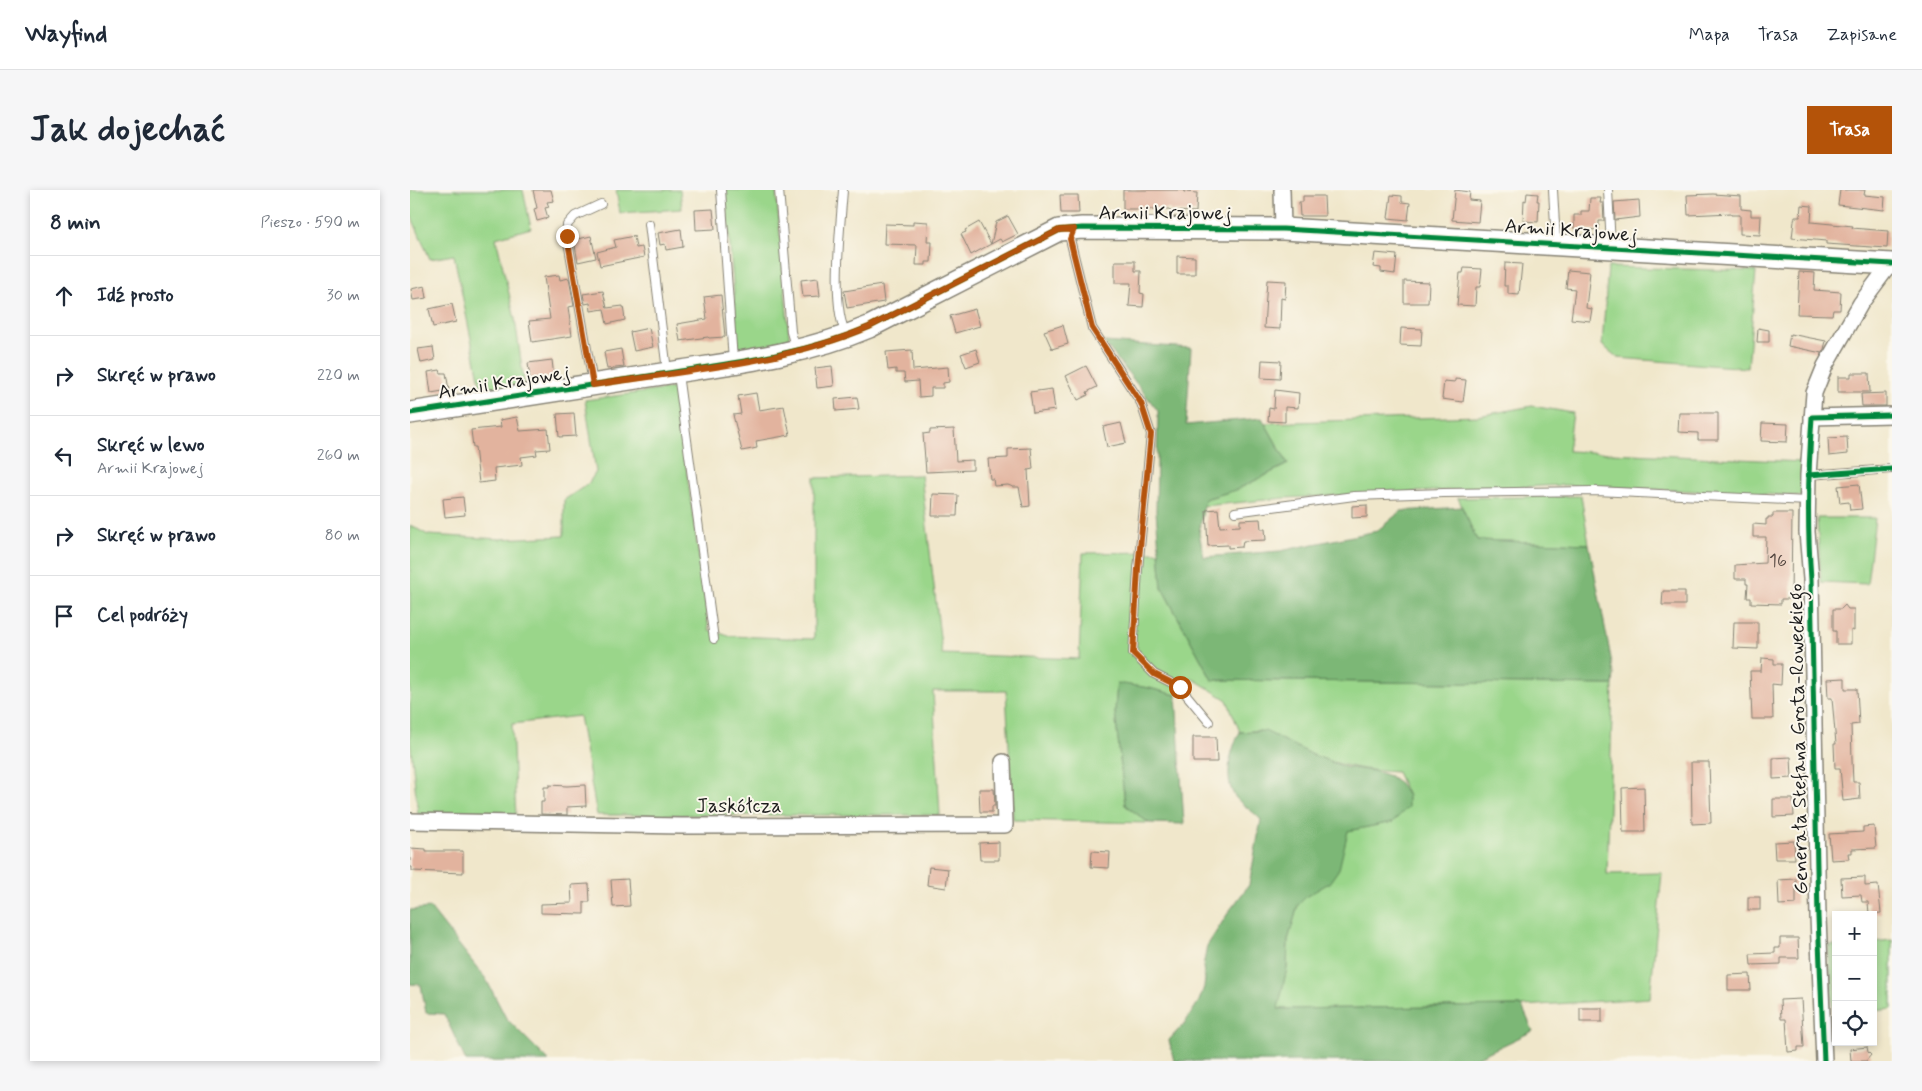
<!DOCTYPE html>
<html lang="pl">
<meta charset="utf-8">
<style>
body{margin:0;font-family:Mynerve,sans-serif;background:#f6f6f7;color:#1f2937}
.controls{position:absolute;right:15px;bottom:15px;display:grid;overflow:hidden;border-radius:0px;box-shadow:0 2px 8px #0003}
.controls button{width:45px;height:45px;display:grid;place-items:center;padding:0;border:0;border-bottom:1px solid #e0e1e3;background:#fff;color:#1f2937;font:25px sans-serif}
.stop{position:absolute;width:15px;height:15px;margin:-11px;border:4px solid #b45309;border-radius:50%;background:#fff}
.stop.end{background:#b45309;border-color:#fff;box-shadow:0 1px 5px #0008}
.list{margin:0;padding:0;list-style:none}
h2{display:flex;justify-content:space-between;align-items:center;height:65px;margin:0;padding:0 20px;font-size:21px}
h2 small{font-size:16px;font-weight:400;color:#747a83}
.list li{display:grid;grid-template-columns:32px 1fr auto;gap:15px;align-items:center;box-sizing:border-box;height:80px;padding:0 20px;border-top:1px solid #e0e1e3}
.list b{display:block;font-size:19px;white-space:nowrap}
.list p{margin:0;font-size:16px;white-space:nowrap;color:#747a83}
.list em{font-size:16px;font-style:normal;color:#747a83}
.icon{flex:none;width:28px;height:28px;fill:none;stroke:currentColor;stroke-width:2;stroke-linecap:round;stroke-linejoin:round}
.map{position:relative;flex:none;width:1482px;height:871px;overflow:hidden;border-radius:0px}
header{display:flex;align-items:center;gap:30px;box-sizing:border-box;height:70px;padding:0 25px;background:#fff;border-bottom:1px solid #e0e1e3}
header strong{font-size:24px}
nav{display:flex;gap:28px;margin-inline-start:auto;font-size:18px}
.intro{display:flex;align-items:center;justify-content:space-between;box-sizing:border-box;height:120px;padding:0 30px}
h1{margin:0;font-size:35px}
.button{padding:12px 22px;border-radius:0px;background:#b45309;color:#fff;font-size:18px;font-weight:700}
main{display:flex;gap:30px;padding:0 30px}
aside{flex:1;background:#fff;border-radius:0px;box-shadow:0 2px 8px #0003}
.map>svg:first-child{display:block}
.green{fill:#9ad68a;stroke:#5b7953}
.forest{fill:#7bb776;stroke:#4c6a49}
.building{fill:#e2b39e}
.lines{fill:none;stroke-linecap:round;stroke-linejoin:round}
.lane-casing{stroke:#868274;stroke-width:10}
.street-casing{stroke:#868274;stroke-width:18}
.secondary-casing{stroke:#868274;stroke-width:24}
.lane{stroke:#fff;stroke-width:8}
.street{stroke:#fff;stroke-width:15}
.secondary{stroke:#fff;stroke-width:21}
.cycleway-casing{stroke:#fbf7ec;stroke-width:8}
.cycleway{stroke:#00873e;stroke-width:5}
.route{stroke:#b45309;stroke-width:6}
.labels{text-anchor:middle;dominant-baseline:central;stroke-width:4;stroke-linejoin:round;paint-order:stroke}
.number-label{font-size:18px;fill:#4e423c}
.street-label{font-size:20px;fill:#1c1c1c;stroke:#fbf7ec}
</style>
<header>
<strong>Wayfind</strong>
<nav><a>Mapa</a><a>Trasa</a><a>Zapisane</a></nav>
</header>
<div class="intro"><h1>Jak dojechać</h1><a class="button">Trasa</a></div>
<main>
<aside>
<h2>8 min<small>Pieszo · 590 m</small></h2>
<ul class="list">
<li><svg class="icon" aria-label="ahead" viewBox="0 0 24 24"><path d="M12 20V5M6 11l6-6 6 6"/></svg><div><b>Idź prosto</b></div><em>30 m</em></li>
<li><svg class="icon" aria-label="right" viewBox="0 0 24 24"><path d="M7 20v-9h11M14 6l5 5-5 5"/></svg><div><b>Skręć w prawo</b></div><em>220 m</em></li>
<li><svg class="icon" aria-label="left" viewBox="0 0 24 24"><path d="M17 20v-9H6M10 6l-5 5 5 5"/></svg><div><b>Skręć w lewo</b><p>Armii Krajowej</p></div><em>260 m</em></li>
<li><svg class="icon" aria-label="right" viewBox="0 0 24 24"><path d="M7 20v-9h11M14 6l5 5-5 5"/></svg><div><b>Skręć w prawo</b></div><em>80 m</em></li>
<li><svg class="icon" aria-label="arrive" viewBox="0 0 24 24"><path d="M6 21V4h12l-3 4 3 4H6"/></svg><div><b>Cel podróży</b></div></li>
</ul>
</aside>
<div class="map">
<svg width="1482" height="871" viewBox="0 0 1482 871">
<rect width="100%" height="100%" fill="#fbf7ec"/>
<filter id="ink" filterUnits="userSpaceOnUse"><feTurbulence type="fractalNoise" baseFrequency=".02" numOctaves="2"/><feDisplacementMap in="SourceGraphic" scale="10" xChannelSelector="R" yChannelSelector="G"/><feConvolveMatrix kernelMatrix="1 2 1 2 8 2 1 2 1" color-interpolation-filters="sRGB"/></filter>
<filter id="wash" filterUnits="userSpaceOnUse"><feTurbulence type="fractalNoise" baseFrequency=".0096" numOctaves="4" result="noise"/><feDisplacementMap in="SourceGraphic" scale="20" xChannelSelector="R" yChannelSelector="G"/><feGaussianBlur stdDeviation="1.12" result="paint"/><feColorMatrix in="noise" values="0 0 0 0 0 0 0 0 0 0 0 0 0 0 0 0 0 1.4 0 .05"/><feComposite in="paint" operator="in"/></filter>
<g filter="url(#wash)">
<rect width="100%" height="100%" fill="#f0e7cb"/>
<g class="green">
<path d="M0 0H113L121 38 86 48 105 129 115 199 72 203 44 65 20 69 0 23Z"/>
<path d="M206 0H270L272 19 210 23Z"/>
<path d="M315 0H366L380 156 329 162Z"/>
<path d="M1198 77 1346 81 1338 178 1208 168 1192 155Z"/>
<path d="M265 198 299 440 319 446 404 449V288L511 285 532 464 669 469 673 363 749 362 752 398 802 490 1203 495 1197 684 1252 683 1240 808 1112 816 867 819 877 778 878 750 888 715 897 706 937 641 983 632 998 606 987 582C958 581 930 576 903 565 885 558 868 545 849 541 843 540 836 542 830 542L817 510 785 490 771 485 766 505 739 498 707 494 705 522 715 615 739 633 603 630 596 501H523L530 625H187L169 526 102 534 106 629 8 624 0 549V335L18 345 90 349 154 346V310L178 294 186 282 175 210Z"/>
<path d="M1122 216 1163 223 1158 261 1392 272 1393 306 1154 295 875 308 794 316 795 309 826 300 878 274 855 233 1068 226Z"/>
<path d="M1171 306 1179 354 1067 350 1048 308Z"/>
<path d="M1407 328H1465L1457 394 1411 392Z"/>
<path d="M1482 750V819L1463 821V752Z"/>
<path d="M1418 755H1426V825H1423Z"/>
</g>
<g class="forest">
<path d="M694 152 781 158 776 235 852 228 878 274 826 300 795 309 789 343 794 367 870 361 967 341 991 321 1052 317 1067 350 1179 354 1204 484 1203 495 802 490 752 398 746 321 748 221Z"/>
<path d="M707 493 739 498 766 505 774 634 739 633 715 615 705 522Z"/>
<path d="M848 541H855L903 565 935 577 964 581 980 586 990 593 998 606V617L983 632 938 641 929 679 919 693 897 706 888 715 878 750 877 778 868 819 1112 816 1123 841 1060 871H764L759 850 775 833 789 811 794 797 795 789 793 777 797 756 820 720 839 695 851 630C844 622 837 618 830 612 811 596 820 560 830 542Z"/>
<path d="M20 718 76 789 96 828 139 871H56L34 824 16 823 11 795 0 794V720Z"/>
</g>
<g id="blocks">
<g class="building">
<path d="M123 0H141L144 11 137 12 139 17 135 18 138 28 127 31 124 19 127 18Z"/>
<path d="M713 0H774V2L787 3 786 22 760 21V19H713Z"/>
<path d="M1045 0 1060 2 1059 10 1070 11 1068 32 1042 30Z"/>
<path d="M1430 0H1455L1454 5 1475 7 1474 20 1428 15Z"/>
<path d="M1117 3 1128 4 1127 11H1129L1128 32 1113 31 1114 10 1116 11Z"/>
<path d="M1303 4 1331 6V19L1341 20V26H1351L1350 45 1330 44V25H1321V23L1278 25 1277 5Z"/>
<path d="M650 5H668L669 23H651Z"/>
<path d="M981 5 992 6V12L1000 13 998 30 978 28Z"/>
<path d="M893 6H914L915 26H890L889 12H893Z"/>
<path d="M1180 8H1191L1190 13H1193L1194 31H1189V40L1164 39V25H1171V21H1179Z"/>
<path d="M1229 10 1230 27 1205 30 1204 12Z"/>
<path d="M1391 15 1402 16 1401 32 1443 36 1442 38 1478 41 1477 58 1416 54V51L1382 48 1384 31 1385 27H1390Z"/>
<path d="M303 19 305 39 286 40 285 20Z"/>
<path d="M598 26 608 44 592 52 590 49 561 65 551 44 556 42 555 40 569 32 581 54 586 32Z"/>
<path d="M503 31 518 32 517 52H522L521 72H516V75H506L507 55 474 54 475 34 503 35Z"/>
<path d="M271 39 273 57 256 60 255 54 250 55 248 43Z"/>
<path d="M181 46 186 68 168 72 164 50Z"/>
<path d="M224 46 226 58 232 57 234 67 190 76 187 62 206 57 204 50Z"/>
<path d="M965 63 987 65 985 84 971 82V78L963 77Z"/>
<path d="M767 66 785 67V84H767Z"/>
<path d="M705 71H725V81H731L730 103 734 104 733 117 719 116 721 93H705Z"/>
<path d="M1095 73 1112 74 1109 105 1098 104V96H1094Z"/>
<path d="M1054 78 1072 79 1070 97H1066L1065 116 1047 115 1050 83H1053Z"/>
<path d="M1158 80 1180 82 1176 118 1182 119 1180 131 1161 129 1165 99 1156 98Z"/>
<path d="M1389 82 1405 83 1404 100 1431 102 1430 120H1423L1422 125 1387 124Z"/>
<path d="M149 85 150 90 159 88 164 116 158 117 162 146 122 152 119 131 140 129 134 87Z"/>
<path d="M408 88 410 106 393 107 391 90Z"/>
<path d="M857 90 876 91 875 109 871 108 870 139 854 138Z"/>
<path d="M994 91 1019 92 1018 113H994Z"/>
<path d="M472 95 474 112 437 118 434 101Z"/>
<path d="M15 96 17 108 3 110 1 99Z"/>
<path d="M193 101 197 118 213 116 215 130 197 134 194 119 181 121 180 113 175 114 173 104Z"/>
<path d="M311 105 315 147 299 148 298 147 270 151 267 134 297 129 294 107Z"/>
<path d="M42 114 46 132 23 137 19 119Z"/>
<path d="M565 119 570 136 545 143 540 126Z"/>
<path d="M653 135 658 154 642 159 634 141Z"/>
<path d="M239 138 243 157 224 161 220 142Z"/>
<path d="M991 138 1012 139 1011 156 990 155Z"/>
<path d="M1348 138 1359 140V152H1347Z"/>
<path d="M1380 144 1416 151 1414 159 1412 163 1378 156Z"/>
<path d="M23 157 25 170 11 173 8 159Z"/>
<path d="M211 159 214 177 197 179 194 162Z"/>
<path d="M566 159 570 172 556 177 551 164Z"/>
<path d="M502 160 503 180 538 177 539 192 533 193V198H521V206L509 207 508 191 495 192 494 183H486V179L478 180 476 162Z"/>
<path d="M142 170 144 187 120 190 118 173Z"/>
<path d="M852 170 871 171 870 189 851 188Z"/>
<path d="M422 176 424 196 407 198 405 178Z"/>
<path d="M676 176 687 197 677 202 678 205 668 210 656 186Z"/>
<path d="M30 180 31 183H36L39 200 21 203 18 182Z"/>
<path d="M1441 183H1459L1460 202H1428V187H1441Z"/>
<path d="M1045 189 1056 190 1053 212 1032 209 1034 191 1045 192Z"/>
<path d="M642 199 645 220 623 223 620 202Z"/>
<path d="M865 200 889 203 888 218 875 217V232L858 231 859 218 864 219Z"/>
<path d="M346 203 349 220 374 216 380 245 346 251 347 258 332 261 323 225 331 224 328 206Z"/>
<path d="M1476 203V216H1452L1451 204Z"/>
<path d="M447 207 449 219 426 221 425 209Z"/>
<path d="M164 223 166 246 149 247 147 224Z"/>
<path d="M1269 223H1308V250H1288V243L1268 242Z"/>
<path d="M107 227 110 241 138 239 140 259 126 260 127 265 111 267 112 275 84 278 85 291 69 293 65 257H63L61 240 91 237 90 230Z"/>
<path d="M711 233 716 253 697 257 693 237Z"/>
<path d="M1352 233 1378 234 1377 252 1351 251Z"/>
<path d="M544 239 546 271 563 270V280L516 282 513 244 520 243V240Z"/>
<path d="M1437 247 1438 264 1419 266 1418 248Z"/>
<path d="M621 258 623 279 618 280 620 316 613 317 609 297H603L598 295 584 296 583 289H580L578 269 598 268V259Z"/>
<path d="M1449 294 1452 319 1440 320 1439 312 1430 313 1428 296Z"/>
<path d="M523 304 548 305 547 326H522Z"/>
<path d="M53 307 55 325 35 327 33 309Z"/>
<path d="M957 315V327L942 328V316Z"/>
<path d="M808 319 810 337 830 336V330L850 329 851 339H855L856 350 833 351 832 357 818 358V355L798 356 796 320Z"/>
<path d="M1363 323H1382L1381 409H1371V414L1341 413V408H1337L1338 394H1336V389H1325V375L1355 373 1356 347H1343V334L1356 335V329H1358V327H1363Z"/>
<path d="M1253 401H1275V415H1252Z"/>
<path d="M1435 415 1438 419H1444V441L1441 440V454H1426V441H1423V419H1431Z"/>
<path d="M1324 432H1348V459L1323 458Z"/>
<path d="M1352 468 1364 469V474H1372L1371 495 1362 494 1363 529H1342L1340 481H1351Z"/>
<path d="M1435 488V499H1447L1449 534 1441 535 1442 570 1443 592H1449L1450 609 1433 611 1430 578H1425L1424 554H1426L1422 508H1418L1417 489Z"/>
<path d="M783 547H806L807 572H783Z"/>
<path d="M1381 567 1382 588 1363 589V568Z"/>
<path d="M1281 572H1299L1301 633 1282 634Z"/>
<path d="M139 595 157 596 175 595 176 616 157 617V625L131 624V612H134V597H139Z"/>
<path d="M1234 597 1235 642H1213L1212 598Z"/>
<path d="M569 599H584L585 616H582V622H570Z"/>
<path d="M1363 609H1383L1384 626 1363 627Z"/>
<path d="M1464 636 1466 658 1442 659V663H1438L1439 669 1421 670 1419 644 1453 642V637Z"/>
<path d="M1384 651 1385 669H1365L1364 652Z"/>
<path d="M589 652V670H570L569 653Z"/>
<path d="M0 658 16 659V661H53V683L2 681V677H0Z"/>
<path d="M682 661 700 662 699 678 681 677Z"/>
<path d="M519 677 538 679 536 698 517 695Z"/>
<path d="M1455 687V696L1468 695 1471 723 1459 724 1458 712H1452L1451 705 1432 706 1431 688Z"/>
<path d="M218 689 220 716 203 717 201 690Z"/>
<path d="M1386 689V714L1369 715 1368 690Z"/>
<path d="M179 694 180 712H174V724L131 723V714L162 713 161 695Z"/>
<rect x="1338" y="707" width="12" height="13"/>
<path d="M1370 748H1388L1389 768H1371V774L1341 775 1340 764 1365 763V758H1370Z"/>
<path d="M1340 784 1341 800H1318V785Z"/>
<path d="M1391 809 1394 857H1388V861L1378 862 1376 829H1371L1370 810Z"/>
<rect x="1170" y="818" width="22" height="14"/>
<path d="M1457 857 1458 862 1461 865 1456 871H1441L1440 859Z"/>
</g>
</g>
</g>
<g filter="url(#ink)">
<use href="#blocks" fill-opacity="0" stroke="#868274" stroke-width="1"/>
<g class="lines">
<g class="lane-casing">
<g id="lane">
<path d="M311 0 323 171"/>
<path d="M369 0 381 142 386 159"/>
<path d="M433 0C431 31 420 122 437 144"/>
<path d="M1143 0 1146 52"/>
<path d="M1198 0 1201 56"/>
<path d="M239 34 257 181"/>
<path d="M663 40 660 49 682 138 731 213 741 244 728 379 723 463 744 484 770 497 799 532"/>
<path d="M268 184 304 449"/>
<path d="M183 193 157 46V35L165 26 191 14"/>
<path d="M1398 285 1482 279"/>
<path d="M825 322 944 306 1034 303 1186 301 1398 311"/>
</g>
</g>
<g class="street-casing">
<g id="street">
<path d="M872 0 873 39"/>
<path d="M1402 227 1482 225"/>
<path d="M0 631 271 636 595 635 593 572"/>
<path d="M1414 871 1408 727 1401 389 1397 342 1398 285 1404 203 1415 176 1451 113 1480 74"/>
</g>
</g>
<g class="secondary-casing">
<path id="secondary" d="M0 223C84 210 168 197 252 184 322 173 393 165 459 137L649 40 672 38 873 39 1482 74"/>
</g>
<use href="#lane" class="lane"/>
<use href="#street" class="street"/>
<use href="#secondary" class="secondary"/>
<g class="cycleway-casing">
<g id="cycleway">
<path d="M0 223C84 210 168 197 252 184 322 173 393 165 459 137L649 40 672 38 873 39 1482 74"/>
<path d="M1398 285 1482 279"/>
<path d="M1414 871 1408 727 1401 389C1397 335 1398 282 1402 227L1482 225"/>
</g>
</g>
<use href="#cycleway" class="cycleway"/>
</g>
</g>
<g class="lines" filter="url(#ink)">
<path class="route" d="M157 46 183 195C273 181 375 173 459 137L649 40 664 39 660 49 682 138 731 213 741 244 728 379 723 463 744 484 770 497"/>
</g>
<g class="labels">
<g class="number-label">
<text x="1368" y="371">16</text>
</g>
<g class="street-label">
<text x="755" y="23">Armii Krajowej</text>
<text transform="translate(1161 41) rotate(4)">Armii Krajowej</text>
<text transform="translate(94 193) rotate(-9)">Armii Krajowej</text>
<text transform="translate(1389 549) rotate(-91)">Generała Stefana Grota-Roweckiego</text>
<text x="329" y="616">Jaskółcza</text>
</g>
</g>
</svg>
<div class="controls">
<button>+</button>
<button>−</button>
<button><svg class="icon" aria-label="locate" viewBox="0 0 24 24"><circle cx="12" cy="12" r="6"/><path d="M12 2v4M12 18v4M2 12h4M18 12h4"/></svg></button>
</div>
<div class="stop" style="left:770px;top:497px"></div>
<div class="stop end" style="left:157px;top:46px"></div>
</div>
</main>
